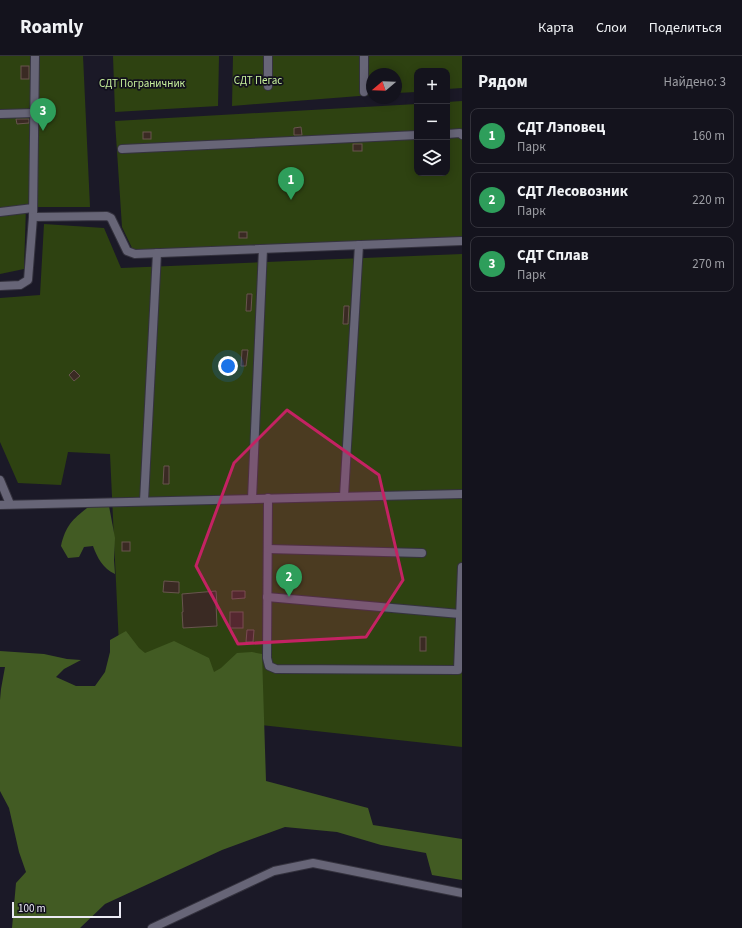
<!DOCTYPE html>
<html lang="ru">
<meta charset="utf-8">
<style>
body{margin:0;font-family:"Source Sans 3",sans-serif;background:#1d1c26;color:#f1f3f6}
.controls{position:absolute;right:12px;top:12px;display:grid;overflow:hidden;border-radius:8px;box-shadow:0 2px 10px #0003}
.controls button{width:36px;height:36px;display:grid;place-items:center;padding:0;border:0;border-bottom:1px solid #33323b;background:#14131d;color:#f1f3f6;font:20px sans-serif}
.compass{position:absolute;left:366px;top:12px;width:36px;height:36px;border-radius:50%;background:#14131d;box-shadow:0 2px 10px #0003;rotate:251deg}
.scale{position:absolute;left:12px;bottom:10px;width:109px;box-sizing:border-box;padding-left:4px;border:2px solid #ebeaf4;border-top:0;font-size:11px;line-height:14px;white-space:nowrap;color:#ebeaf4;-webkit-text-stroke:3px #12101d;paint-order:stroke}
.you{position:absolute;left:228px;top:310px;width:14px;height:14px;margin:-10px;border:3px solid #fff;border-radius:50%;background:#1a73e8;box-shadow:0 0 0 6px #1a73e833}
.badge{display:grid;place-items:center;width:26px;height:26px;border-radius:50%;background:#d93025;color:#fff;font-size:13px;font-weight:700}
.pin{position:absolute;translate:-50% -33px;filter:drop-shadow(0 1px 2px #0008)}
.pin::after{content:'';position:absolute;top:21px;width:14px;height:12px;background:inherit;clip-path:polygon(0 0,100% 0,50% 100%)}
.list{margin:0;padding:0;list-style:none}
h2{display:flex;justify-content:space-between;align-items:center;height:52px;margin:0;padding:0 16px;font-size:17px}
h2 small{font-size:13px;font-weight:400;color:#9d9ea4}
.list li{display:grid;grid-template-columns:26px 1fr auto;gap:12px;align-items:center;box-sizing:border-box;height:56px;margin:0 8px 8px;padding:0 8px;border:1px solid #33323b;border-radius:8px}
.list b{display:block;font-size:15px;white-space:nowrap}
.list p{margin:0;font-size:13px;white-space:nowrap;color:#9d9ea4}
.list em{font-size:13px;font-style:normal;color:#9d9ea4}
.icon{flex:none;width:22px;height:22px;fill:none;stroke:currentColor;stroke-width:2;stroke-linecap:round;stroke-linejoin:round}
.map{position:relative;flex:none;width:462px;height:872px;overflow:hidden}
header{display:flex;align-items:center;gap:24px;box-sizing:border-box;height:56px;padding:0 20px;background:#14131d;border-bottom:1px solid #33323b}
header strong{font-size:19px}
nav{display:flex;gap:22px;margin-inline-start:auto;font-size:14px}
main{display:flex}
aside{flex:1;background:#14131d}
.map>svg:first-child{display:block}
.green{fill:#2e4211}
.forest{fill:#425b23}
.building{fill:#3a2a23;stroke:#68554e}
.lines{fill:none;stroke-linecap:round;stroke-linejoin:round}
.minor-casing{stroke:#34323e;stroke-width:10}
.minor{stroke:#676577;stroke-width:8}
.marked{fill:#c42263;fill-opacity:0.2;stroke:#c42263;stroke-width:3;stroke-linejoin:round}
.labels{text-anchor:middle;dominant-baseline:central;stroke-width:3.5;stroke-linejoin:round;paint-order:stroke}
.park-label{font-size:11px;fill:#c8f19c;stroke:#12101d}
</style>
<header>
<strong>Roamly</strong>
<nav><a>Карта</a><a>Слои</a><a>Поделиться</a></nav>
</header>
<main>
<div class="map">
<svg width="462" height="872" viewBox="0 0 462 872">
<rect width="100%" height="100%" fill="#1b1927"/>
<g class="green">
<path d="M0 0H83L90 151H26L24 213 0 218Z"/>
<path d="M113 0H219L218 50 115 56Z"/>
<path d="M233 0H462V32L447 33V15H417V36L396 37V18H372V39L232 50Z"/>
<path d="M462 45V181L133 194 122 171 115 65 417 48V117H447V46Z"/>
<path d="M44 168 104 172 121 212 462 198V691L122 654 110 398 68 396 61 429 18 427 0 386V242L40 239Z"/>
</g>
<g class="forest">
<path d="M91 449 109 450 115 482 114 504 115 518C103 513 97 501 93 490L84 491 79 501 68 502 61 490C66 468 74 462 91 449Z"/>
<path d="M126 575 139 592 145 597 174 585 209 602 214 616 221 612 237 597 252 596 262 598 266 725 368 752 373 769 462 783V824L432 819 426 797 381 789 337 776 285 771 222 794 105 848 80 872H12L16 827 26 816 19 796 9 752 0 735V644L1 633 5 611H0V595L44 598 67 603 81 604 64 613 56 621 76 630H95L105 616 110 596V584Z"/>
</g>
<g class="building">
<rect x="21" y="10" width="8" height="13"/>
<path d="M16 63H29V67L17 68Z"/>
<path d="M301 71 302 79H294V72Z"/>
<rect x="143" y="76" width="8" height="7"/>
<rect x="353" y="88" width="9" height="7"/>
<rect x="239" y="176" width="8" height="6"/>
<path d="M247 238H252L251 255H246Z"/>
<path d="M344 250H349L348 268H343Z"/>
<path d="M242 294H248L246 310H241Z"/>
<path d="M74 314 80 320 74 325 69 319Z"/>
<path d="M164 410H169V428H163Z"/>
<rect x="122" y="486" width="8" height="9"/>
<path d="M164 525 179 526V537L163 536Z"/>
<path d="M216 535 217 548H216L217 570 183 572 182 556H183L182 538Z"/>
<path d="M232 535H245V542L232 543Z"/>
<rect x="230" y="556" width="13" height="16"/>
<path d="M247 574H254L253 586H246Z"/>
<rect x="420" y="581" width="6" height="14"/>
</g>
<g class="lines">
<g class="minor-casing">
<g id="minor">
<path d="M268 30V0"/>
<path d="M364 36V0"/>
<path d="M0 58 35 57"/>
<path d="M447 78 460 77 462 79"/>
<path d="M122 93 417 79"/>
<path d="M0 156 33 152"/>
<path d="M33 161 35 0"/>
<path d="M0 230 20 229 28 224 33 161 107 160 111 162 127 195 135 198 462 185"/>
<path d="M0 424 10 448"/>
<path d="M344 440 359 189"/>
<path d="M268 442 267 602 269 610 276 613 458 614 462 511"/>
<path d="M252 443 263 193"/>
<path d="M144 445 157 197"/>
<path d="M0 449 462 438"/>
<path d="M268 493 422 497"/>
<path d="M267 541 460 558"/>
<path d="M152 872 274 815 313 807 462 837"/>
</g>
</g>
<use href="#minor" class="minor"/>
</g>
<path class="marked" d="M287 354 379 419 403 524 366 581 238 588 196 510 234 407Z"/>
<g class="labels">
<g class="park-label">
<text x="258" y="24">СДТ Пегас</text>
<text x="142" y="27">СДТ Пограничник</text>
</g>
</g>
</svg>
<div class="controls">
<button>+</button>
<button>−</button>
<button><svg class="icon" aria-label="layers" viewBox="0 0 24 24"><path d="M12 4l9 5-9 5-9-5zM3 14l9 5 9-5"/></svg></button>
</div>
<svg class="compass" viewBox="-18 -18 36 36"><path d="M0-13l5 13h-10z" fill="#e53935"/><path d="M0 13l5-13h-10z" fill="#9d9ea4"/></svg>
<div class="scale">100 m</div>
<div class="you"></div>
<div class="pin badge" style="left:291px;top:144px;background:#2e9e5b">1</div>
<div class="pin badge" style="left:289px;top:541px;background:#2e9e5b">2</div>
<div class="pin badge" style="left:43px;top:75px;background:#2e9e5b">3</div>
</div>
<aside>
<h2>Рядом<small>Найдено: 3</small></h2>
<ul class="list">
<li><span class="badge" style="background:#2e9e5b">1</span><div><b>СДТ Лэповец</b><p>Парк</p></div><em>160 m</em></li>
<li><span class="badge" style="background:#2e9e5b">2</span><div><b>СДТ Лесовозник</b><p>Парк</p></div><em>220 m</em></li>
<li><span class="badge" style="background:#2e9e5b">3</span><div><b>СДТ Сплав</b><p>Парк</p></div><em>270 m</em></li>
</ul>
</aside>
</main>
